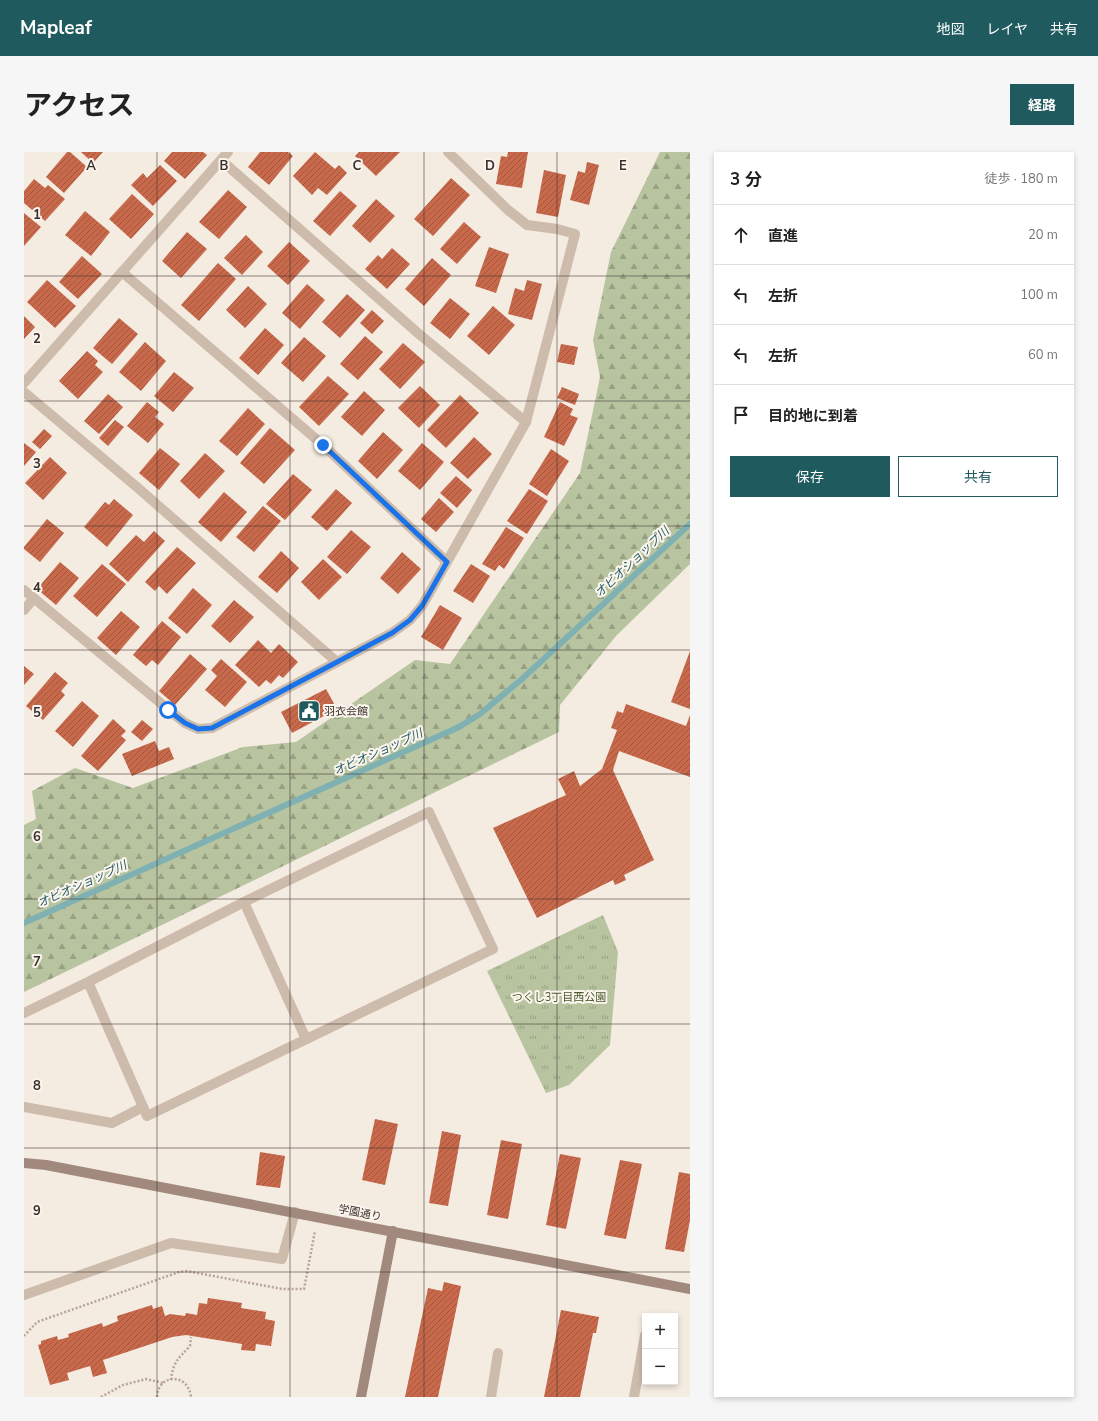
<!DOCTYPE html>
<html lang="ja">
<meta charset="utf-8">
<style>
body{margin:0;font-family:"Nunito Sans","Noto Sans JP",sans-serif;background:#f6f6f6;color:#222}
.controls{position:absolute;right:12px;bottom:12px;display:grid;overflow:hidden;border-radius:0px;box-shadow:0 2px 6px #0003}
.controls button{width:36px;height:36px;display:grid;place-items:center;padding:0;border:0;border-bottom:1px solid #e0e0e0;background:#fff;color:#222;font:20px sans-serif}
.stop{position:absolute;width:12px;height:12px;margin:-9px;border:3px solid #1a73e8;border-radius:50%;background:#fff}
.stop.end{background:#1a73e8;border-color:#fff;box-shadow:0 1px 4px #0008}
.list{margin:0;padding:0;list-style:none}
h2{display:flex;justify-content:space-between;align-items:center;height:52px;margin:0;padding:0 16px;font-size:17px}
h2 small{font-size:13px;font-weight:400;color:#767676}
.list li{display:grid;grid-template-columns:26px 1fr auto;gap:12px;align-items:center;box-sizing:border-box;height:60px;padding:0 16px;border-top:1px solid #e0e0e0}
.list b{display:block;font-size:15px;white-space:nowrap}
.list em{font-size:13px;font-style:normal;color:#767676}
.actions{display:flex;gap:8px;padding:12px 16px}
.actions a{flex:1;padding:9px 0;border:1px solid #1f5a5e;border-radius:0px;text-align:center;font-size:14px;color:#1f5a5e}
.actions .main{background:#1f5a5e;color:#fff}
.icon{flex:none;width:22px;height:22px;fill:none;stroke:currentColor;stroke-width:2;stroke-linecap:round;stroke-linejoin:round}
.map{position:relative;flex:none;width:666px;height:1245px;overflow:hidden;border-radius:0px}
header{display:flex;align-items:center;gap:24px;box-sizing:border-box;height:56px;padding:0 20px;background:#1f5a5e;color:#fff}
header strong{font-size:19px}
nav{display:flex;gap:22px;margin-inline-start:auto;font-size:14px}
.intro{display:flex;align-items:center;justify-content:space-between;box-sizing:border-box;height:96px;padding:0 24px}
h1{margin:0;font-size:28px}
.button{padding:10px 18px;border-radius:0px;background:#1f5a5e;color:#fff;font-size:14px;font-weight:700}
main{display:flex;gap:24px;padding:0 24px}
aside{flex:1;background:#fff;border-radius:0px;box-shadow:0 2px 6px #0003}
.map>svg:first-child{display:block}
.forest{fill:url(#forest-firs)}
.park{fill:url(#park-tufts)}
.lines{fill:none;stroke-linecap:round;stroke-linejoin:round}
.stream{stroke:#7fb0b2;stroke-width:6}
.building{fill:url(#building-hatch)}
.path{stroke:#b9a596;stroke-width:2.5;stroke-dasharray:2 2;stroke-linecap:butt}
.lane{stroke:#cdbbac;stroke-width:10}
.street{stroke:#cdbbac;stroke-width:10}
.secondary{stroke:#a18a7d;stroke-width:10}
.route{stroke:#1a73e8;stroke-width:5}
.grid{fill:none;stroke:#3b302b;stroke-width:1;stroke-opacity:0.55}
.labels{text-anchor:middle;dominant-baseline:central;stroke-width:4;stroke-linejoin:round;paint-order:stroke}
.poi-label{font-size:11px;fill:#3b302b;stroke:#fbf5ee;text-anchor:start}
.park-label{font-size:11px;fill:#4a5a2e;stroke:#fbf5ee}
.street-label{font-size:11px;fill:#3b302b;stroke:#fbf5ee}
.water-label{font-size:12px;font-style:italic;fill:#1f5a5e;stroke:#fbf5ee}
.grid-label{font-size:13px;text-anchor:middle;font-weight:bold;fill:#3b302b;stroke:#fbf5ee;stroke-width:4;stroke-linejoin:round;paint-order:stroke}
</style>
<header>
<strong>Mapleaf</strong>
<nav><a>地図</a><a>レイヤ</a><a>共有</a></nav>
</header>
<div class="intro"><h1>アクセス</h1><a class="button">経路</a></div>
<main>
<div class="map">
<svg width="666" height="1245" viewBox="0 0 666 1245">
<defs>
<pattern id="forest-firs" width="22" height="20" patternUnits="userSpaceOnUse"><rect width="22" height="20" fill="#b8c4a0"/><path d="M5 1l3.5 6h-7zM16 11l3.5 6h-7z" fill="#97a083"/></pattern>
<pattern id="park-tufts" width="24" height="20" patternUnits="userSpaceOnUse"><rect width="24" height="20" fill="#b8c4a0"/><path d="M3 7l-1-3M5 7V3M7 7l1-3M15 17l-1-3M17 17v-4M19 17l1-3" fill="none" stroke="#97a083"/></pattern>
<pattern id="building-hatch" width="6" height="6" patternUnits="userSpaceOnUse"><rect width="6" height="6" fill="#c8694b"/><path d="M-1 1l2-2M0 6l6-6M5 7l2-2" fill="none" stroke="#a4573f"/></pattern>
</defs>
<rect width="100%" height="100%" fill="#f4ebe1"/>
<path class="forest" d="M636 0H666V412L592 484 536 553 535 580 0 840V673L12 667 8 639 51 616 109 636 219 595 272 590 391 508 426 512 556 321 576 225 569 188 587 100Z"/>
<path class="park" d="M579 763 594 800 586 893 545 933 522 941 463 819Z"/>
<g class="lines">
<path class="stream" d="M0 771 435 575 456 562 498 527 666 372"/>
</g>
<g class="building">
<path d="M43 0H46L63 15 40 41 22 25Z"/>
<path d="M57 0H79L69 11Z"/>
<path d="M148 0H179L183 3 161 27 140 9Z"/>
<path d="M236 0H264L269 4 245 33 224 15Z"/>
<path d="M291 0 311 17 315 13 323 21 303 43 294 36 288 43 269 24Z"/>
<path d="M335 0H376L352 24 331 4Z"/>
<path d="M484 0H504L498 36 472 32 477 4 483 5Z"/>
<path d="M563 10 575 13 565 53 546 48 554 19 561 21Z"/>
<path d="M136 13 153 29 129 54 107 33 119 21 123 26Z"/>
<path d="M520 18 542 23 534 65 512 61Z"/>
<path d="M427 26 446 43 409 84 390 67Z"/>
<path d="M10 27 21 36 24 33 41 47 21 69 0 51V39Z"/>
<path d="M204 38 223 55 195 87 175 70Z"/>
<path d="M316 39 333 54 306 84 289 69Z"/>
<path d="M108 42 130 62 107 87 85 67Z"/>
<path d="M352 47 371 64 346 91 328 74Z"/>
<path d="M61 59 86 80 67 104 41 83Z"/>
<path d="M0 61 17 75 0 94Z"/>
<path d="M440 70 457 85 433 112 416 97Z"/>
<path d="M163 80 183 97 157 126 138 109Z"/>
<path d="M222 83 239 100 218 123 200 106Z"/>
<path d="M265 90 286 109 264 133 243 114Z"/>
<path d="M465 95 485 102 472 141 451 134Z"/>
<path d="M368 96 386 112 363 137 341 117 354 103 358 107Z"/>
<path d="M58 104 78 122 54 147 35 130Z"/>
<path d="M408 106 427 123 400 154 381 137Z"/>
<path d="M194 111 212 127 175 169 157 153Z"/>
<path d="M23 128 52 154 31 176 3 150Z"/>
<path d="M503 128 518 132 508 168 484 162 491 136 500 139Z"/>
<path d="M283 132 301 148 276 177 258 161Z"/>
<path d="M224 134 243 152 221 176 202 158Z"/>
<path d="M323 142 341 158 316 186 298 170Z"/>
<path d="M426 146 446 162 426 187 406 171Z"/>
<path d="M469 154 491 173 465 203 443 184Z"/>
<path d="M348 158 360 169 348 182 336 171Z"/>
<path d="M0 164 11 175 0 187Z"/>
<path d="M95 166 114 182 88 212 69 196Z"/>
<path d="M241 176 260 193 234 223 215 206Z"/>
<path d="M341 184 359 200 334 228 316 212Z"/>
<path d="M280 185 302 204 279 230 257 211Z"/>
<path d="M121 190 142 209 117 239 95 220Z"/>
<path d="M379 191 401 210 376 237 355 217Z"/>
<path d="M537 192 554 195 550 213 533 210Z"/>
<path d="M63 199 74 209 71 213 79 220 54 247 35 229Z"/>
<path d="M150 220 170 236 149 260 130 244Z"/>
<path d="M304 224 325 242 295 274 275 255Z"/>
<path d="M396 234 416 253 395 276 374 256Z"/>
<path d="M538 235 555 242 551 253 533 246Z"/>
<path d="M340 239 361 258 338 284 317 265Z"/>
<path d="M84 242 99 255 75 282 60 269Z"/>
<path d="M436 243 455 261 422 296 403 278Z"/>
<path d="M123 250 135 260 131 265 140 272 124 291 103 274Z"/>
<path d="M536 250 549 257 546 263 554 266 540 294 520 285Z"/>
<path d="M224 256 241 272 213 304 195 289Z"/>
<path d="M91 268 100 275 84 294 75 286Z"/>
<path d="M246 276 271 298 240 332 216 311Z"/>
<path d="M20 277 28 284 16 297 8 290Z"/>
<path d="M359 280 379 298 353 327 334 309Z"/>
<path d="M450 285 468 302 444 327 426 311Z"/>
<path d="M0 291 12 300 0 314Z"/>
<path d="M398 291 420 310 396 338 374 319Z"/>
<path d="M136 296 156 312 135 338 115 321Z"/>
<path d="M527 297 545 309 523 344 505 332Z"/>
<path d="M181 301 201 319 175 347 156 329Z"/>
<path d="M26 305 43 321 19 348 1 331Z"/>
<path d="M269 322 288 338 261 368 242 352Z"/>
<path d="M432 324 448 338 433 356 416 341Z"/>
<path d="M312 337 328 351 303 379 287 365Z"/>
<path d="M505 337 524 349 503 382 483 369Z"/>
<path d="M200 340 223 360 197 390 174 370Z"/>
<path d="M415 346 430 360 412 380 397 367Z"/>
<path d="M90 347 109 363 83 395 60 375 81 350 85 353Z"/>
<path d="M239 354 257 369 230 400 212 385Z"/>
<path d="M23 367 40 381 16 410 0 397V395Z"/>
<path d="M482 375 500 386 480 417 475 413 471 419 458 412Z"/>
<path d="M327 378 347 395 323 422 303 405Z"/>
<path d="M130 379 141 389 104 430 85 412 112 383 120 390Z"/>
<path d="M153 395 172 411 143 442 135 434 131 439 121 430Z"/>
<path d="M257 399 275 416 253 441 234 425Z"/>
<path d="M378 400 397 417 374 442 356 426Z"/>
<path d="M299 407 318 425 295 448 277 430Z"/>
<path d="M36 410 55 426 32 453 13 437Z"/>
<path d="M78 412 102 432 73 465 49 444Z"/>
<path d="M447 412 466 424 449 451 429 439Z"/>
<path d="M169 436 188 453 163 482 144 466Z"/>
<path d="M210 448 230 465 206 491 187 474Z"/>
<path d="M416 453 438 466 419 498 397 485Z"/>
<path d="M97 459 116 475 92 503 73 486Z"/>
<path d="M138 469 157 485 134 513 128 508 122 514 109 503Z"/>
<path d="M234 488 247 501 255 492 274 510 259 526 255 523 247 532 242 528 235 535 211 513Z"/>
<path d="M666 499V557L647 550Z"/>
<path d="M166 502 183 517 151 553 135 539Z"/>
<path d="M197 507 223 530 201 555 181 538 193 524 187 518Z"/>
<path d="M0 514 10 522 0 533Z"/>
<path d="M31 520 44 531 37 539 41 543 19 568 2 554Z"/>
<path d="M302 537 313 557 268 581 257 560Z"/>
<path d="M58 549 75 564 49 595 31 579Z"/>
<path d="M602 552 662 574 666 563V625L595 599 589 618 630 708 600 723 602 728 591 733 589 728 513 766 469 676 542 643 534 627 550 619 556 634 578 617 593 578 587 576 593 559 599 561Z"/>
<path d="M89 567 102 579 97 584 102 588 74 619 57 604Z"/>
<path d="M118 568 129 577 118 589 107 580Z"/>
<path d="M131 589 135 599 145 595 150 607 108 624 98 602Z"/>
<path d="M351 967 374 972 361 1033 338 1028Z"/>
<path d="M418 979 437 983 424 1054 405 1051Z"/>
<path d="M477 988 498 992 484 1067 463 1063Z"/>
<path d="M236 1000 261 1004 256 1036 232 1033Z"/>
<path d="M536 1002 557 1006 542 1077 522 1073Z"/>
<path d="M596 1008 618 1012 602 1087 580 1083Z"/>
<path d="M655 1020 666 1022V1068L660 1100 641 1097Z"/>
<path d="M420 1130 437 1134 414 1245H381L404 1136 418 1139Z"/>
<path d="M184 1146 218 1151 217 1156 242 1160 241 1167 251 1169 247 1194 232 1192 231 1199 217 1198 218 1192 162 1183 148 1185 79 1208 83 1221 69 1225 66 1214 43 1221 45 1228 26 1233 14 1193 17 1192V1189L33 1184 34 1188 45 1185 44 1182 78 1171 79 1175 94 1169 93 1164 128 1153 129 1157 138 1154 141 1164 146 1162 161 1164 162 1161 173 1163 175 1151 183 1152Z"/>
<path d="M537 1158 575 1165 572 1181H569L556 1245H520Z"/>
</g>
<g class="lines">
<g class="path">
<path d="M0 1184 13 1170 155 1120 163 1119 258 1137H280L291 1079"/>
<path d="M147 1228C149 1210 154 1207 166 1194L167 1185"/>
<path d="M77 1245 99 1233 122 1227 139 1231"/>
<path d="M133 1245C134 1222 164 1220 167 1245"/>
</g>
<g class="lane">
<path d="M0 955 88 971 119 955"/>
<path d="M0 1143 147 1091 258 1107 271 1060"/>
<path d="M467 1245 474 1201"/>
<path d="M610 1245 621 1183"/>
</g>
<g class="street">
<path d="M197 8 395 182 502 270"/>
<path d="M98 120 299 293 423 410"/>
<path d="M0 231 204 0"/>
<path d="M0 240 114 336 313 510"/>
<path d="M0 438 145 558 161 571 174 577 188 576 368 481 386 468 398 454 502 270 551 82 533 77 503 73 484 58 424 0"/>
<path d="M0 458 10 446"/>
<path d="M220 750 282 887"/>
<path d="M0 861 64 830 220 750 405 660 469 797 123 964 64 830"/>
</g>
<g class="secondary">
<path d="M0 1011 22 1013 666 1137"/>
<path d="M337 1245 369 1079"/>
</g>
</g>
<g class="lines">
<path class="route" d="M144 558 161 571 174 577 188 576 368 481 386 468 398 454 423 410 299 293"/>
</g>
<path class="grid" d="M133 0V1245M266 0V1245M400 0V1245M533 0V1245M0 124H666M0 249H666M0 374H666M0 498H666M0 622H666M0 747H666M0 872H666M0 996H666M0 1120H666"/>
<defs>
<g id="civic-square" transform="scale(1.15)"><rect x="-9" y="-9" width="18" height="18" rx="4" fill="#1f5a5e" stroke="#fbf5ee"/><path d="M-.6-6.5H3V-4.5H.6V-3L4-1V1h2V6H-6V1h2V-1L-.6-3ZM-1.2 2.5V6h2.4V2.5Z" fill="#fff"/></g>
</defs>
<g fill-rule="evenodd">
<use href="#civic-square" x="285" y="559"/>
</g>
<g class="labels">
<g class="poi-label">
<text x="300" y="559">羽衣会館</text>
</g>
<g class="park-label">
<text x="535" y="845">つくし3丁目西公園</text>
</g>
<g class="street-label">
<text transform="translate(336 1061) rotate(11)">学園通り</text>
</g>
<g class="water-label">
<text transform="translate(608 410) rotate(-43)">オビオショップ川</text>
<text transform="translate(354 600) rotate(-24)">オビオショップ川</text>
<text transform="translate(58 732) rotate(-24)">オビオショップ川</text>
</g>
</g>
<g class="grid-label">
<text x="67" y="18">A</text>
<text x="200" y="18">B</text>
<text x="333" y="18">C</text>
<text x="466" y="18">D</text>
<text x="599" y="18">E</text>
<text x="13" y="67">1</text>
<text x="13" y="191">2</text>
<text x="13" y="316">3</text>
<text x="13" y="440">4</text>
<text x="13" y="565">5</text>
<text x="13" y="689">6</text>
<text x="13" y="814">7</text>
<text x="13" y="938">8</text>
<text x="13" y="1063">9</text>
</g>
</svg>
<div class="controls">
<button>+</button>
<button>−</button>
</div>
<div class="stop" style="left:144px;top:558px"></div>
<div class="stop end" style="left:299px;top:293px"></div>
</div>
<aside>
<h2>3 分<small>徒歩 · 180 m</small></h2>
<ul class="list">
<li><svg class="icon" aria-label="ahead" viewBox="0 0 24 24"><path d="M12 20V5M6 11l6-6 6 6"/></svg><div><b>直進</b></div><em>20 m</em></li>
<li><svg class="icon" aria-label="left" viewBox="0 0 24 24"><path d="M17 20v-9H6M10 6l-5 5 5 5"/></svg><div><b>左折</b></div><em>100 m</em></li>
<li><svg class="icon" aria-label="left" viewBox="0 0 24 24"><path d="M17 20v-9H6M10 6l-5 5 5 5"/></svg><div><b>左折</b></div><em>60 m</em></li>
<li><svg class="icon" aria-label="arrive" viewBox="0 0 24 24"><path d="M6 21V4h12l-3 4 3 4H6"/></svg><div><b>目的地に到着</b></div></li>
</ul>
<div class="actions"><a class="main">保存</a><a>共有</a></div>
</aside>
</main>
